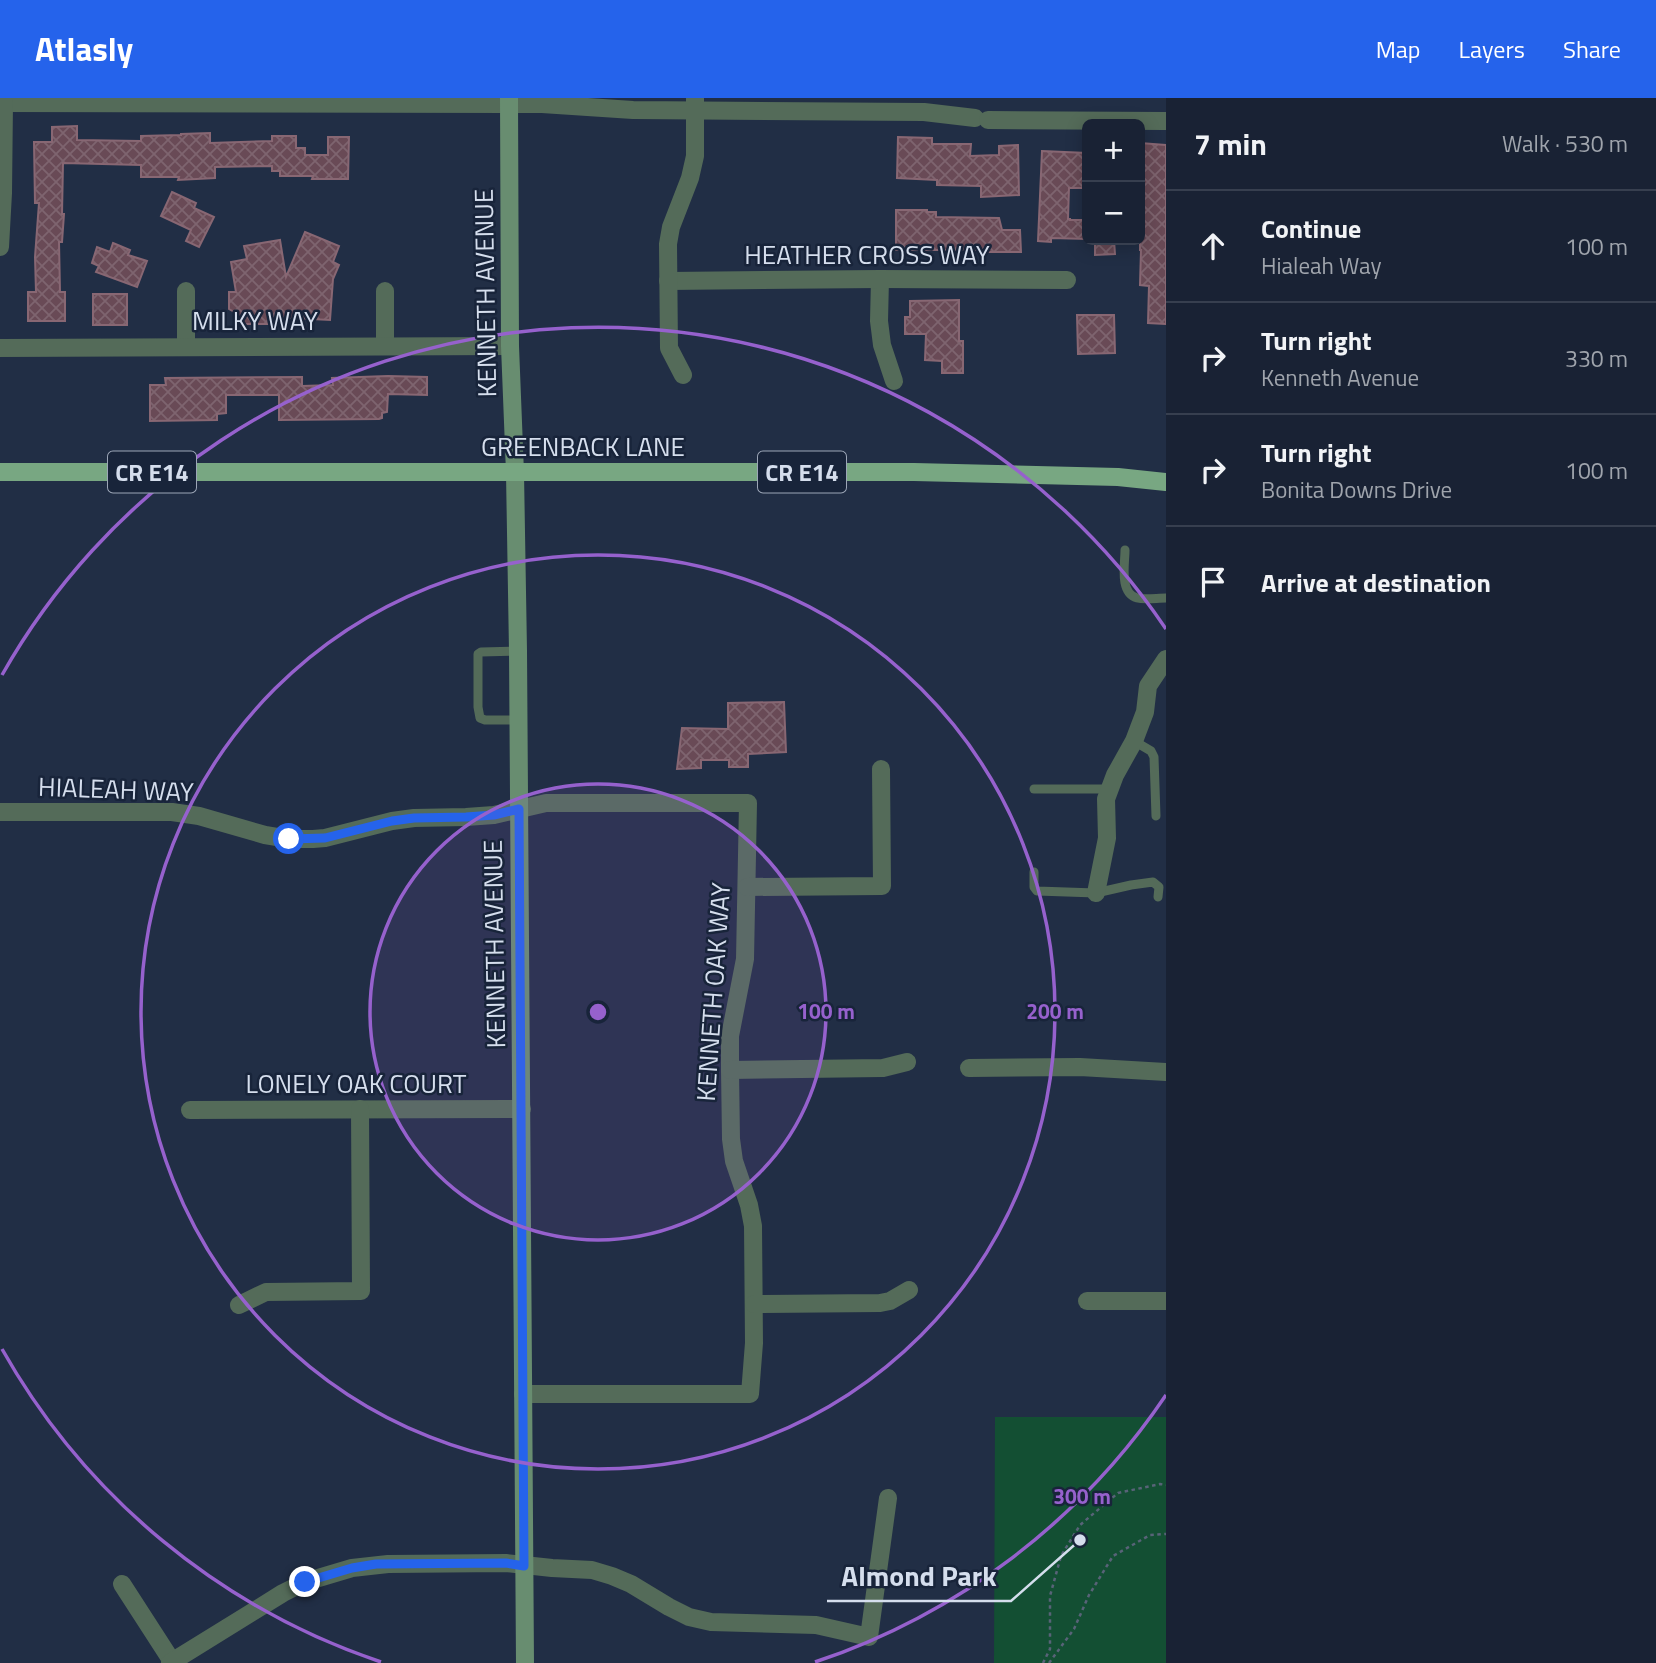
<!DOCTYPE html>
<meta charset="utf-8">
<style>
body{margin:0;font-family:"Titillium Web",sans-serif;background:#262f40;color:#f1f3f6}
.controls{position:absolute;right:21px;top:21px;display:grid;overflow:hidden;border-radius:10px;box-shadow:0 4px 18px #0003}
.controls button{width:63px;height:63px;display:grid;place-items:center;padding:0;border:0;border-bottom:2px solid #373f4f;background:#192234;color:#f1f3f6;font:35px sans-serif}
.stop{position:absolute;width:21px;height:21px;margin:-16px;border:5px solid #2563eb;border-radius:50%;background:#fff}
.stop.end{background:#2563eb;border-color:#fff;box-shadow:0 2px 7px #0008}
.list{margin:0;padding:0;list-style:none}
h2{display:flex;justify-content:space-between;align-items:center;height:91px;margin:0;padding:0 28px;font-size:30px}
h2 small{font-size:23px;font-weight:400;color:#9fa4ac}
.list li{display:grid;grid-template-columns:46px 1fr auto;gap:21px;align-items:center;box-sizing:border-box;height:112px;padding:0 28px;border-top:2px solid #373f4f}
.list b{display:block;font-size:26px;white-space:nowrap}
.list p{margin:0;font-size:23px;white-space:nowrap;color:#9fa4ac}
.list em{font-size:23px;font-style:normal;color:#9fa4ac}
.icon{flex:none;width:38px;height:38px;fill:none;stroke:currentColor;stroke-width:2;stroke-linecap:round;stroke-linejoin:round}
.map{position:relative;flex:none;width:1166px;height:1565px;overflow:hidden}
header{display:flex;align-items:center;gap:42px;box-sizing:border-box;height:98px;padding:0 35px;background:#2563eb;color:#fff}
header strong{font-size:33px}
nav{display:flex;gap:38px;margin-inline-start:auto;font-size:24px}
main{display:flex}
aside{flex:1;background:#192234}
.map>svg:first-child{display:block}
.park{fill:#134f33}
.building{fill:url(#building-cross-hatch);stroke:#886773;stroke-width:2}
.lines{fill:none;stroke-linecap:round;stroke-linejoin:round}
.path{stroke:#586378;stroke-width:2.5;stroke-dasharray:3.5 3.5;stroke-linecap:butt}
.lane{stroke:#546b59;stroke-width:9}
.street{stroke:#546b59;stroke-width:18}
.secondary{stroke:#688d70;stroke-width:18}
.primary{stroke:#78a782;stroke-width:18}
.route{stroke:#2563eb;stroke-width:9}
.ring{fill:none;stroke:#9661cd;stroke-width:3.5}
.labels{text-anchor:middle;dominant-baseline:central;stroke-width:5;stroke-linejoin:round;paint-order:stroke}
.shield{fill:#18243a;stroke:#9ca6b7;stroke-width:2}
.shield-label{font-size:24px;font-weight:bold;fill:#d5deed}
.street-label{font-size:26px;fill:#d5deed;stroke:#18243a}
.centre{fill:#9661cd;stroke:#18243a;stroke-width:3.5}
.ring-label{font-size:21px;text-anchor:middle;font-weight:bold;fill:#9661cd;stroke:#18243a;stroke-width:5;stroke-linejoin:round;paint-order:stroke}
.leader{fill:none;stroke:#d5deed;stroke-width:2.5}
.callout-dot{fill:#d5deed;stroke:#18243a;stroke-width:2.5}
.callout-label{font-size:28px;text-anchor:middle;font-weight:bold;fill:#d5deed;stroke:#18243a;stroke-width:5;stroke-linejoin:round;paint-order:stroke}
</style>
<header>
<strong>Atlasly</strong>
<nav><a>Map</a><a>Layers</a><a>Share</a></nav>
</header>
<main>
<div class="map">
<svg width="1166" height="1565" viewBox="0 0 1166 1565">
<defs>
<pattern id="building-cross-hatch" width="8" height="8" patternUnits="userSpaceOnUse" patternTransform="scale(1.75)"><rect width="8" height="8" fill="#694a56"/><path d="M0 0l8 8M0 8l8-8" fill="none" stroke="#7e646f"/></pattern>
</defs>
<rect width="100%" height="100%" fill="#212e45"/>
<path class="park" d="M995 1319H1166V1565H994Z"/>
<g class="building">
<path d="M77 28V42L141 43V38L181 37V36L210 35V45L272 43V38H296V50H305V57H328V39H349L348 81H312L313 78H280V73H272V68L215 69V80L178 82 179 79H141V67L63 65 62 116H64L62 144H59L60 194H65V223H28V194H36L35 159 39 105H35L34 44H52V29Z"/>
<path d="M898 39 932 40V46H971L970 58 999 57V48L1018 47 1019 97 981 99V88L937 87V82L897 80Z"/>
<path d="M1140 45 1166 47V226L1148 225 1149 188 1140 187 1141 152H1140Z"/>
<path d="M1042 53 1087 55V90H1069L1068 121H1070V122H1087V141L1051 140V144L1038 143Z"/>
<path d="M172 94 196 105 194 110 214 119 199 149 186 143 191 132 161 118Z"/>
<path d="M896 112H927V114H936V119L999 120 1002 132H1020L1021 154H982V152H896Z"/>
<path d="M305 134 339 148 333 164 339 167 333 181 330 222 272 219V226H236V215L229 211V194H236L231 164 247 161 244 148 280 142 286 179Z"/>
<path d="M1095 142H1114L1115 156 1095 157Z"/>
<path d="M113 145 130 152 128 157 147 163 137 189 96 174 99 168 92 165 97 149 110 154Z"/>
<rect x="93" y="196" width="34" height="31"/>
<path d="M959 202V243H963V275H942V263L925 262 926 236H905V219H910V203Z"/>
<path d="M1077 217H1114L1115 255 1078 256Z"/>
<path d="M388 278 427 279V297L388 296 387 314 382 315V320L379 321 279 322V297H226V315L217 316V322L150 323V287H166L165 280 302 279V288L333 287 332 280Z"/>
<path d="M784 604 786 654 748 656V669H729V662H701V670L677 671 682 630 728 631V605Z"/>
</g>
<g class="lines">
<g class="path">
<path d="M1043 1565 1050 1551V1498L1061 1458 1080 1427 1118 1395 1160 1386 1166 1387"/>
<path d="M1049 1565 1074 1531 1089 1497 1113 1458 1150 1437 1166 1436"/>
</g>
<g class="lane">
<path d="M1125 452C1125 466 1119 495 1137 500 1145 502 1157 500 1166 500"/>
<path d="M518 622H485L480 620 478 609V556L481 554 518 553"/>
<path d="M1134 643 1151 653 1154 659 1156 718"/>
<path d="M1034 691H1110"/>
<path d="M1034 774V789L1037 793 1096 795 1131 787 1153 784 1159 789 1158 799"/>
</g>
<g class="street">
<path d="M0 5 542 6 633 12 924 14 975 20"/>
<path d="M988 22 1166 23"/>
<path d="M0 149 3 95 4 5"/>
<path d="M880 181 879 223 882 247 894 283"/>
<path d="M668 183 880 181 1067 182"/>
<path d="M186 193V249"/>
<path d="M385 193V248"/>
<path d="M0 250 510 248"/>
<path d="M683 277 669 250 668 146 671 129 690 80 695 58V1"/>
<path d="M0 714H172L199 718 265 737 289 741H313L325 740 392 723 414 720 466 719 494 717 546 705H748L745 861 730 938V972L731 1041 734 1063 749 1107 753 1128 754 1245 750 1296H523"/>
<path d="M747 789 882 788 881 671"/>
<path d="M1096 795 1107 740 1106 701 1115 677 1134 643 1145 614 1148 588 1166 561"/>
<path d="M969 970 1080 969 1166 974"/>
<path d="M730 972 883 970 907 964"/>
<path d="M190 1012 522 1011"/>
<path d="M1087 1203H1166"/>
<path d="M754 1206 880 1205 890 1203 909 1192"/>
<path d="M239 1207 266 1194 361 1193 360 1011"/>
<path d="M122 1486 173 1565"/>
<path d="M170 1565 283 1495 305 1484 352 1470 388 1466 506 1465 552 1470 592 1472 612 1478 631 1486 669 1509 689 1519 711 1524 816 1527 869 1539 888 1400"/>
</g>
<path class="secondary" d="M509 0 510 248 515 375 518 553 525 1565"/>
<path class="primary" d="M0 374H914L1118 379 1166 384"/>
</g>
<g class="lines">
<path class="route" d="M289 741 325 740 392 723 414 720 466 719 494 717 519 711 524 1468 506 1465 376 1466 352 1470 305 1484"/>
</g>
<circle cx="598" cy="914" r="228" fill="#9661cd" fill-opacity=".12"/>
<g class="ring">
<circle cx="598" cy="914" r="228"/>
<circle cx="598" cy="914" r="457"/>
<path d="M1166 1297A685 685 0 0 1 815 1564M381 1564A685 685 0 0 1 2 1251M2 577A685 685 0 0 1 1166 531"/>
</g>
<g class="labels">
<g class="shield">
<rect x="108" y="353.5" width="88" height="41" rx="5"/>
<rect x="758" y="353.5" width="88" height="41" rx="5"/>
</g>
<g class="shield-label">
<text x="152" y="374">CR E14</text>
<text x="802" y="374">CR E14</text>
</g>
<g class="street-label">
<text x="867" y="156">HEATHER CROSS WAY</text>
<text transform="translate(485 195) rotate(-91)">KENNETH AVENUE</text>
<text x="255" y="222">MILKY WAY</text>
<text x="583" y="348">GREENBACK LANE</text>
<text transform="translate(116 691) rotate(2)">HIALEAH WAY</text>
<text transform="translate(494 846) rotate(-91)">KENNETH AVENUE</text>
<text transform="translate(713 894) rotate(-86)">KENNETH OAK WAY</text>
<text x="356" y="985">LONELY OAK COURT</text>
</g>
</g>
<circle cx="598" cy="914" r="10" class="centre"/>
<g class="ring-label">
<text x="826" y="921">100 m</text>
<text x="1055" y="921">200 m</text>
<text x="1082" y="1406">300 m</text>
</g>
<path class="leader" d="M1080 1442L1011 1503H827"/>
<circle class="callout-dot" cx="1080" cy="1442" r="7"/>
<g class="callout-label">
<text x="919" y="1488">Almond Park</text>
</g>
</svg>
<div class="controls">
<button>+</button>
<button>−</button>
</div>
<div class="stop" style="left:289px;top:741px"></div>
<div class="stop end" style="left:305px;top:1484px"></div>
</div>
<aside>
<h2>7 min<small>Walk · 530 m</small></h2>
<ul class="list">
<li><svg class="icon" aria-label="ahead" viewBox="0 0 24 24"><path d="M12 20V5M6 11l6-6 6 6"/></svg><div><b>Continue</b><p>Hialeah Way</p></div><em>100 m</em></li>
<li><svg class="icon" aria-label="right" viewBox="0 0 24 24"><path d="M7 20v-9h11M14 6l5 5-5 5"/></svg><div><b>Turn right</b><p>Kenneth Avenue</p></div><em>330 m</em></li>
<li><svg class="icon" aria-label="right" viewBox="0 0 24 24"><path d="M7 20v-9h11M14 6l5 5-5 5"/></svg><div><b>Turn right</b><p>Bonita Downs Drive</p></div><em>100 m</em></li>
<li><svg class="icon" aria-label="arrive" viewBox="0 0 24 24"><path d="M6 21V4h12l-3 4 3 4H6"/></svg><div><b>Arrive at destination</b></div></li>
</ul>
</aside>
</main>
